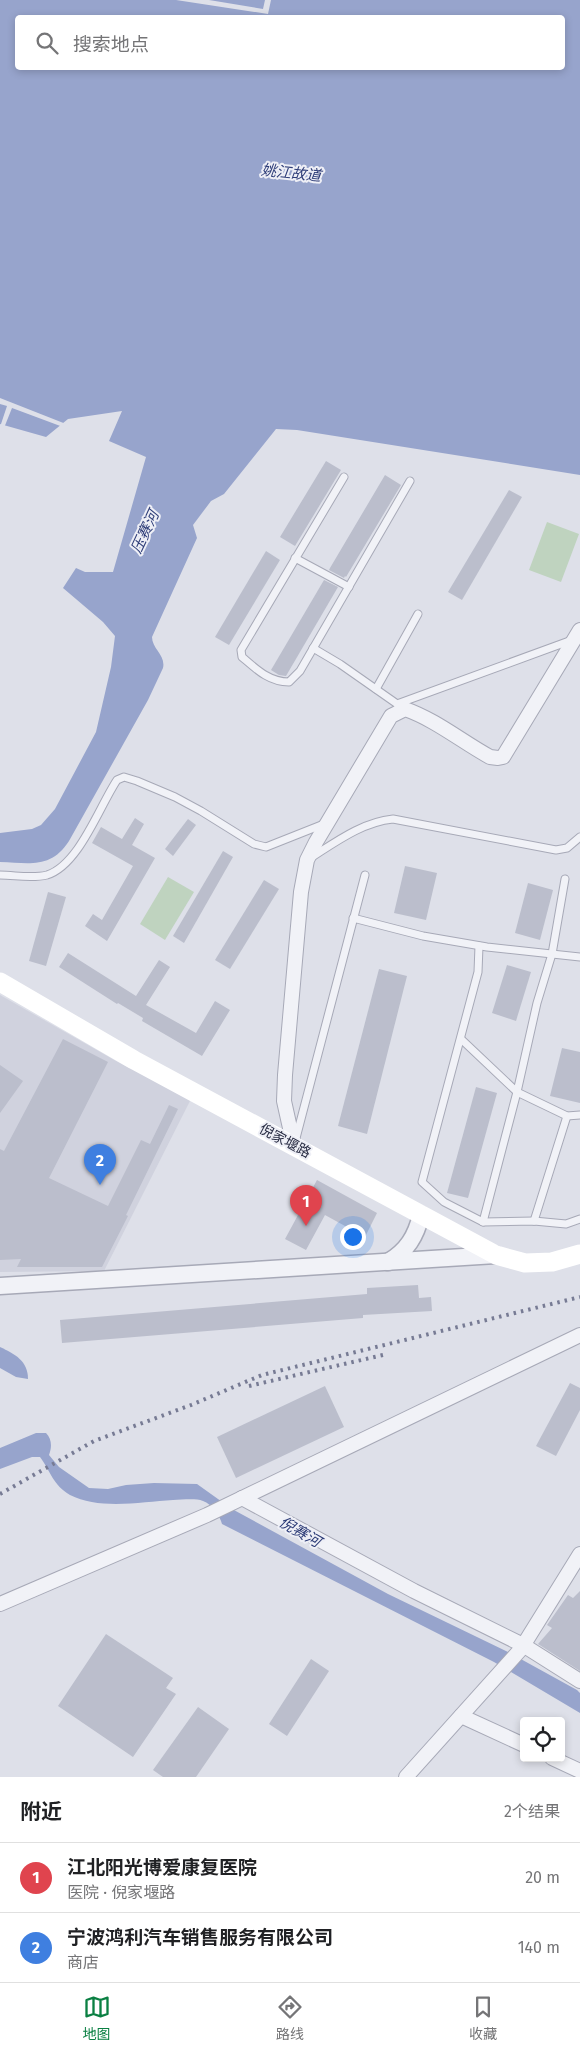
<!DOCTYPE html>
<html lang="zh">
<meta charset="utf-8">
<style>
body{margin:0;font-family:"Fira Sans","Noto Sans SC",sans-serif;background:#f2f2f2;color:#202124}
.controls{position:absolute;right:15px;bottom:15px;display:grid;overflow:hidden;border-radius:5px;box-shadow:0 2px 8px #0003}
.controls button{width:45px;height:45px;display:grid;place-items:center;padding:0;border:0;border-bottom:1px solid #e0e0e0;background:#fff;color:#202124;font:25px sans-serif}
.you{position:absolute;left:352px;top:1236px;width:18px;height:18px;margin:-12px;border:4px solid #fff;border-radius:50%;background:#1a73e8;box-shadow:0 0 0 8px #1a73e833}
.badge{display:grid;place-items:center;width:32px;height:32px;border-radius:50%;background:#0b8043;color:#fff;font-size:16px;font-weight:700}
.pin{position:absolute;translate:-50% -41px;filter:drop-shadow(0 1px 2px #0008)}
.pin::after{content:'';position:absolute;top:26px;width:18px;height:15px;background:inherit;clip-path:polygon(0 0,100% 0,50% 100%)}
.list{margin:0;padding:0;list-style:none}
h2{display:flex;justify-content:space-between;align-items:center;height:65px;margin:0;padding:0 20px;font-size:21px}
h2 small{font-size:16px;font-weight:400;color:#757577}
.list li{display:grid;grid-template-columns:32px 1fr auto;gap:15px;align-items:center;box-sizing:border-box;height:70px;padding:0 20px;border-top:1px solid #e0e0e0}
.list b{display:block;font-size:19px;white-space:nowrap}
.list p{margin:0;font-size:16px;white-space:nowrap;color:#757577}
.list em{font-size:16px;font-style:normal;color:#757577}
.icon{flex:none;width:28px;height:28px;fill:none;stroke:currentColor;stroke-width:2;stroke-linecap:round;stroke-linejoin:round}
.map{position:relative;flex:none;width:580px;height:1777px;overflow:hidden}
.search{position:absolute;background:#fff;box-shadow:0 2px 8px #0003;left:15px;right:15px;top:15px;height:55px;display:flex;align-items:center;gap:12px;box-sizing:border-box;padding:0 18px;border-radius:5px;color:#757577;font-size:19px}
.sheet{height:205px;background:#fff}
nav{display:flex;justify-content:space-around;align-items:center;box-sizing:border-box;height:70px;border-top:1px solid #e0e0e0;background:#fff;font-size:14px;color:#757577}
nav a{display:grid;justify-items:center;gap:2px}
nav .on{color:#0b8043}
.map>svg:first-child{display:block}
.built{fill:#d0d2de}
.green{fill:#bfd3bf}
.water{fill:#97a4cc;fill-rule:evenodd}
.pier{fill:#dee0e9}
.building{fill:#bbbecc}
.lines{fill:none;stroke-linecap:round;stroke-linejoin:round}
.service-casing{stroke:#a7a9b7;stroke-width:9}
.minor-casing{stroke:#a7a9b7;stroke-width:16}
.tertiary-casing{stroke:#a7a9b7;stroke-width:19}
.service{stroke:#f1f2f7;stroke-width:7}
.minor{stroke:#f1f2f7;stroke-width:14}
.tertiary{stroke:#f1f2f7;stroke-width:16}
.secondary{stroke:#fff;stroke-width:19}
.rail{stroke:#777b94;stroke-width:4;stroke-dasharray:2.5 5;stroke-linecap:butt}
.labels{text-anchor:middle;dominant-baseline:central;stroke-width:4;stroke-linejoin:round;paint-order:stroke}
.street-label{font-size:14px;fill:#262a41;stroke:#eeeff6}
.water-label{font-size:15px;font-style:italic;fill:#2e3d78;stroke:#eeeff6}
</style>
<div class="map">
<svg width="580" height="1777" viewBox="0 0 580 1777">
<rect width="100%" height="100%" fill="#dee0e9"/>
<path class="built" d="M0 995 116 1061 191 1099 104 1271 0 1272Z"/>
<g class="green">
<path d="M547 522 579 534 561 582 529 570Z"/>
<path d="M168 877 194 892 165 940 140 924Z"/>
</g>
<g class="water">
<path d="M0 0H580V475L297 430 276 429 224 494 211 501 193 525 197 538 152 637C152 649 166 655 163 668L148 700 69 841C51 869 30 863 0 862V833L32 829 41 825 55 809 96 732 111 667 115 636 103 622 63 588 76 568 85 572H113L146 457 109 441 122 411 68 419 46 437 0 424ZM18 18H562V68H18Z"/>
<path d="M0 1347C15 1354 28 1361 28 1379L16 1377 0 1368Z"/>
<path d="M36 1433H46C52 1439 52 1447 49 1455L59 1467 89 1488 108 1489 126 1485 154 1483 197 1484 232 1509 388 1594 508 1652 577 1690 580 1693V1713L494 1662 222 1524C220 1516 212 1504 203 1501 195 1498 182 1500 173 1500 141 1502 99 1510 70 1495 53 1485 51 1472 40 1457H32L0 1469V1448Z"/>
</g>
<g class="pier">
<path d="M176 0H209L263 9 265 0H271L268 14Z"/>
<path d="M0 398 66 424 63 427 12 408 4 428 0 427 7 406 0 404Z"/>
</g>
<g class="building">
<path d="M326 461 341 470 295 546 280 537Z"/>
<path d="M385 475 401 485 346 577 345 576 344 578 329 570 330 568Z"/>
<path d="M509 490 522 497 462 600 448 592Z"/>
<path d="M266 551 280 560 229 645 215 637Z"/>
<path d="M324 580 338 587 286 676 279 675 271 670Z"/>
<path d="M135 818 144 824 132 845 155 858 107 941 85 926 93 914 102 920 133 866 92 843 101 827 122 839Z"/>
<path d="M188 819 196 825 173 856 165 849Z"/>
<path d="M223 851 233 857 184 943 173 936Z"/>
<path d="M405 866 437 873 426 920 394 913Z"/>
<path d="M264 880 279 889 230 969 215 960Z"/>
<path d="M528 883 553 890 540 940 515 933Z"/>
<path d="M48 892 66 897 46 966 29 961Z"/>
<path d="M68 953 136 996 159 960 170 967 146 1005 196 1033 215 1001 230 1010 202 1056 142 1021 143 1018 118 1003 117 1004 59 967Z"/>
<path d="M507 965 531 972 516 1021 492 1013Z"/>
<path d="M379 969 407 976 367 1134 338 1126Z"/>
<path d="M63 1039 108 1062 49 1178 108 1206 141 1140 150 1144 169 1105 178 1109 126 1215 128 1216 102 1267H17L21 1259 0 1260V1149L4 1151Z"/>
<path d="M562 1048 580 1052V1103L550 1096Z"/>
<path d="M0 1065 23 1081 0 1113Z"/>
<path d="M476 1087 497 1093 468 1198 447 1193Z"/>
<path d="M317 1180 377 1213 365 1237 325 1215 306 1250 285 1239Z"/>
<path d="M418 1285 419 1298 431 1297 432 1311 363 1315V1318L62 1343 60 1320 367 1294V1288Z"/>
<path d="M570 1383 580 1388V1410L556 1456 536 1446Z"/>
<path d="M325 1386 344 1427 236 1478 217 1437Z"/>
<path d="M580 1591V1671L538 1644 552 1628 547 1625 568 1595 573 1598Z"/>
<path d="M106 1634 173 1678 166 1688 176 1694 133 1757 58 1706Z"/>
<path d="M311 1659 329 1671 287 1736 269 1724Z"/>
<path d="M198 1707 229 1729 196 1777H163L153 1770Z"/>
</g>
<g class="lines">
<g class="service-casing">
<g id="service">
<path d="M344 477 241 650 242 657C256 669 269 682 289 682L300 671 410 481"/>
<path d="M295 558 349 587"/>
<path d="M313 648 340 664 400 706"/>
<path d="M376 689 418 614"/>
<path d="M397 704 572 640"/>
<path d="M312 857C337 841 363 822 393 819L556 850 567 848 580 837"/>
<path d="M0 875C15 875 31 879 47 875 79 865 99 807 117 780L124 777 137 781 175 797 201 811 254 844 266 847 324 824"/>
<path d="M353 918 423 936 487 947 580 957"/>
<path d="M479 946 478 972 422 1182 444 1202 483 1222 534 1221 566 1224 580 1219"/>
<path d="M461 1039 517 1092 567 1116 580 1115"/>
<path d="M296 1138 365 875"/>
<path d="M534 1221 567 1116"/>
<path d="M483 1222 517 1092 537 1003 552 954 565 879"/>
</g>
</g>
<g class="minor-casing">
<g id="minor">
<path d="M294 1146 284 1101 285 1075 301 892 307 860 316 842 391 716 405 709C436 720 461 741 490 757L498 758 503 757 580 630"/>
<path d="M242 1498 414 1591 523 1645 580 1681"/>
<path d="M0 1604 207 1515 580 1335"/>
<path d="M461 1716 524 1745"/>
<path d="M552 1758 580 1771"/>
<path d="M406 1777 521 1649 580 1554"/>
</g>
</g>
<g class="tertiary-casing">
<g id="tertiary">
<path d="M388 1262C407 1251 416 1236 421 1215"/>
<path d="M0 1286 496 1255"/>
</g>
</g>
<use href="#service" class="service"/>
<use href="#minor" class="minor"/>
<use href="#tertiary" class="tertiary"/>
<path class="secondary" d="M0 982 134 1060 496 1255 525 1263 552 1262 580 1254"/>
<g class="rail">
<path d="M249 1386 383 1355"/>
<path d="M0 1494 94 1441 191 1405 262 1375 580 1297"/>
</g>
</g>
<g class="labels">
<g class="street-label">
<text transform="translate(285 1141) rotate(28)">倪家堰路</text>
</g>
<g class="water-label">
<text transform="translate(291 173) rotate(6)">姚江故道</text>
<text transform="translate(145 532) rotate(-65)">压赛河</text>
<text transform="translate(300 1532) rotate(30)">倪赛河</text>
</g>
</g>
</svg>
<div class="controls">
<button><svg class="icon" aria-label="locate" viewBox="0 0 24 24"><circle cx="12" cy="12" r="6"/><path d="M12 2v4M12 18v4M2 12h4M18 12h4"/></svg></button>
</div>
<div class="you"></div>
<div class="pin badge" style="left:306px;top:1226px;background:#e0444e">1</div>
<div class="pin badge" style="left:100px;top:1185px;background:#3f7fe0">2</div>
<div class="search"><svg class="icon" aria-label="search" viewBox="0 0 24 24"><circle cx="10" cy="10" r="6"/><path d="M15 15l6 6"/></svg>搜索地点</div>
</div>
<section class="sheet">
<h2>附近<small>2个结果</small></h2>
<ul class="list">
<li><span class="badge" style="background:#e0444e">1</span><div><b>江北阳光博爱康复医院</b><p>医院 · 倪家堰路</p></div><em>20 m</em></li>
<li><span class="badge" style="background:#3f7fe0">2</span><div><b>宁波鸿利汽车销售服务有限公司</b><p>商店</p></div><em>140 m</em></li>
</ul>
</section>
<nav>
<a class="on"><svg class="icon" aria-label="map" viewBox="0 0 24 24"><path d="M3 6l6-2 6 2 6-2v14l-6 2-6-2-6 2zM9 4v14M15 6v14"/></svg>地图</a>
<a><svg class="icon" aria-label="directions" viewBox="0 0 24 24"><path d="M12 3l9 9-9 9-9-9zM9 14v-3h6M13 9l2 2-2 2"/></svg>路线</a>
<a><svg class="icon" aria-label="saved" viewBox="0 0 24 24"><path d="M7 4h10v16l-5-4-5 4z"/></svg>收藏</a>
</nav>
